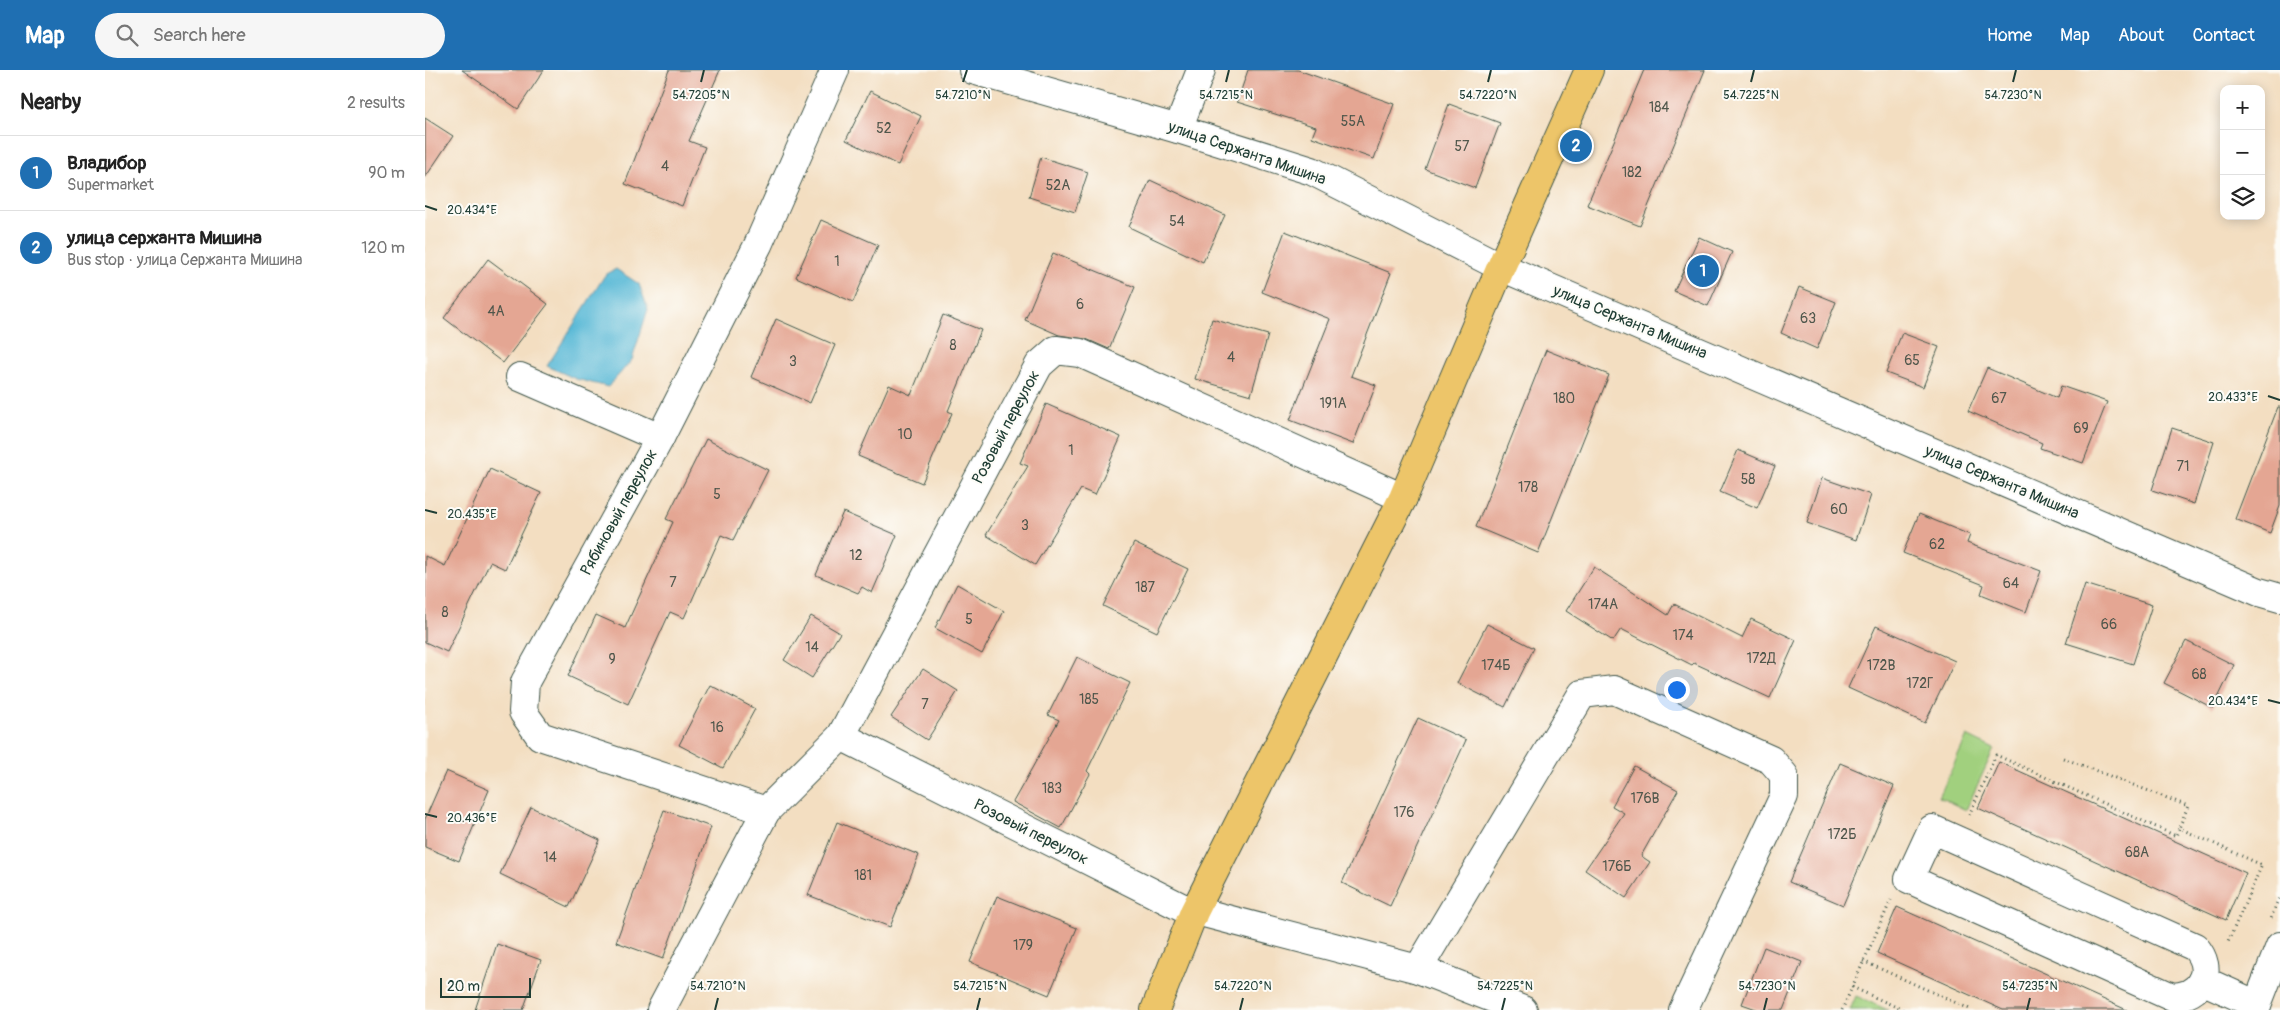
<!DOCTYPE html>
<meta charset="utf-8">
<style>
body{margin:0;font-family:Pangolin,sans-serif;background:#f6f6f6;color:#222}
.controls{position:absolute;right:15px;top:15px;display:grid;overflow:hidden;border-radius:10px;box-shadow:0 2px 12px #0003}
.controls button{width:45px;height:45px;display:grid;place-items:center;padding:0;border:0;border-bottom:1px solid #e0e0e0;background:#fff;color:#222;font:25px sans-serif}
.scale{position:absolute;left:15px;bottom:12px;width:91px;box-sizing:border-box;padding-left:5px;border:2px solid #1f3d34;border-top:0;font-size:14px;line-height:18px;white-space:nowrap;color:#1f3d34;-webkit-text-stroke:4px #fdfcf7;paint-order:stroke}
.you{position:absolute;left:1251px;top:619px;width:18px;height:18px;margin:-12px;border:4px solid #fff;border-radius:50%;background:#1a73e8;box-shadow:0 0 0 8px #1a73e833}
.badge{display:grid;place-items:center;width:32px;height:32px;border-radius:50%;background:#1f6fb2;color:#fff;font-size:16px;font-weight:700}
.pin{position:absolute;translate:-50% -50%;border:2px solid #fff;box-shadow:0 1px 5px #0006}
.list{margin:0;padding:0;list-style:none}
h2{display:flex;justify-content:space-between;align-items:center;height:65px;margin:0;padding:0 20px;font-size:21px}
h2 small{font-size:16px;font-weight:400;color:#767676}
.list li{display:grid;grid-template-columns:32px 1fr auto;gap:15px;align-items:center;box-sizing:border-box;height:75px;padding:0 20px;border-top:1px solid #e0e0e0}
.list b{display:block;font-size:19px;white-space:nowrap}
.list p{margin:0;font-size:16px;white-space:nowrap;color:#767676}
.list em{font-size:16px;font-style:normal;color:#767676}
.icon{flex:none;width:28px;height:28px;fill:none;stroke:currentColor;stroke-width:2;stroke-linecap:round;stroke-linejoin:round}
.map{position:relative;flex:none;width:1855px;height:940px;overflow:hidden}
header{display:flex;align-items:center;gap:30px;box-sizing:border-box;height:70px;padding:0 25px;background:#1f6fb2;color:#fff}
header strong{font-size:24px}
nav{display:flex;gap:28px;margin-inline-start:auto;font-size:18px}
.search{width:350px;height:45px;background:#f6f6f6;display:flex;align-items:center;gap:12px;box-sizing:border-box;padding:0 18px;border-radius:28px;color:#767676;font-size:19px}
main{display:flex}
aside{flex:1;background:#fff}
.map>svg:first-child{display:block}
.green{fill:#a1d07e;stroke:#608659}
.water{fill:#57b8d6;stroke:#3b7a85}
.building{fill:#e4a693}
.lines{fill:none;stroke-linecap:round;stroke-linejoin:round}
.minor-casing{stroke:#3f5549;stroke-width:30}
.major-casing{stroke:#3f5549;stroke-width:30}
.path{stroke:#3f5549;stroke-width:3;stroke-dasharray:1 4;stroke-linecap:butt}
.minor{stroke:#fff;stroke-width:28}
.major{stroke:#edc569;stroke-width:28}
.ticks{fill:none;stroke:#1f3d34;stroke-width:2}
.labels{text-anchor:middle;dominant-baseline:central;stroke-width:4;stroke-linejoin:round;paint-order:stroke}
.number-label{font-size:14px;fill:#50574c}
.street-label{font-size:16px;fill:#1f3d34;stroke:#fdfcf7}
.ticks-label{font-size:12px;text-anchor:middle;fill:#1f3d34;stroke:#fdfcf7;stroke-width:4;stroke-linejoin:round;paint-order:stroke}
</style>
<header>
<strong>Map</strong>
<div class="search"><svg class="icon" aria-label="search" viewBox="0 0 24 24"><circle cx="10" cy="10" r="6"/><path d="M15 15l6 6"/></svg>Search here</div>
<nav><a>Home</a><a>Map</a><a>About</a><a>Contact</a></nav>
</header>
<main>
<aside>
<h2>Nearby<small>2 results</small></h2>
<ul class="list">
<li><span class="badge">1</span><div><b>Владибор</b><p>Supermarket</p></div><em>90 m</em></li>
<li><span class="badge">2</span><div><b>улица cержанта Мишина</b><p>Bus stop · улица Сержанта Мишина</p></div><em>120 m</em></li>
</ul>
</aside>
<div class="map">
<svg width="1855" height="940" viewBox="0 0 1855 940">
<rect width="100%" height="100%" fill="#fdfcf7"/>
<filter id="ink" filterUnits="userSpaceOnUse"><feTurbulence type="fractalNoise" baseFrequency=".02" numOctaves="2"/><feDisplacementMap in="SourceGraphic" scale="10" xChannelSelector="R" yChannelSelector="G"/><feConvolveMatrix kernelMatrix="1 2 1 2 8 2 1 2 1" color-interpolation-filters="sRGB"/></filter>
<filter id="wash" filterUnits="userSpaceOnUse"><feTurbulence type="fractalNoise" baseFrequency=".0096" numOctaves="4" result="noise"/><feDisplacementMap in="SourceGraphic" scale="20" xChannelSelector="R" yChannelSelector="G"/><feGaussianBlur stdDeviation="1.12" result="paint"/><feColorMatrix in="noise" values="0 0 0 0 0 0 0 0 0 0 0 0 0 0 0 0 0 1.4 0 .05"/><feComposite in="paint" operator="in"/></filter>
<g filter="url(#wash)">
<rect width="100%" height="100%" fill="#f3dec1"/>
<g class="green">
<path d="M1542 666 1569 679 1541 740 1514 727Z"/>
<path d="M1431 926 1463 940H1425Z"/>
</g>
<path class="water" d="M191 199 214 214 223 239 207 290 183 317 151 309 122 296 180 205Z"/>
<g id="blocks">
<g class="building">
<path d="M37 0H119L93 39Z"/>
<path d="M244 0H295L264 71 280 77 257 136 200 114Z"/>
<path d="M823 0H873L969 34 949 89 887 67 891 57 812 32Z"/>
<path d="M1219 0H1280L1215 156 1162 135Z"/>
<path d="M445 21 496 46 473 95 421 70Z"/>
<path d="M1024 34 1075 53 1050 118 1000 99Z"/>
<path d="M0 48 28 66 0 108Z"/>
<path d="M616 87 663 102 650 142 604 127Z"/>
<path d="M725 110 800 145 778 192 704 157Z"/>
<path d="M396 150 453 175 428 232 371 207Z"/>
<path d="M860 161 966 203 926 306 951 315 928 374 865 350 905 249 837 222Z"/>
<path d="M1274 167 1307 182 1283 236 1249 221Z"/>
<path d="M628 183 710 217 684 279 661 269 634 265 600 250Z"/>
<path d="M63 189 123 234 78 293 19 248Z"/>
<path d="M1374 217 1411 232 1392 279 1356 263Z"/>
<path d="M518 245 556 260 523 341 527 343 497 413 433 386 464 315 486 325Z"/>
<path d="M351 249 410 275 385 333 326 307Z"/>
<path d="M787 249 843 265 826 325 770 309Z"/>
<path d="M1477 263 1514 277 1498 317 1461 303Z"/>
<path d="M1121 280 1184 305 1113 483 1051 457Z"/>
<path d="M1562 298 1632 328 1636 316 1682 332 1658 393 1615 378 1617 373 1543 341Z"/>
<path d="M621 334 696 367 670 425 656 419 610 495 561 465 603 396 595 393Z"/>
<path d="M1853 337H1855V436L1845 463 1810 449Z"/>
<path d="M1747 358 1789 372 1769 434 1727 420Z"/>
<path d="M281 369 343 400 308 470 296 465 259 548 245 542 203 634 143 606 171 545 200 558 248 452 241 449Z"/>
<path d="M1313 380 1350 396 1332 438 1295 422Z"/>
<path d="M65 399 116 423 80 499 65 492 22 582 0 572V486L20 496Z"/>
<path d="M1397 408 1446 425 1431 470 1382 453Z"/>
<path d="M418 442 472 465 447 523 437 517 433 523 391 505Z"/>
<path d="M1494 444 1545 465 1542 473 1616 501 1601 542 1556 524 1559 515 1478 483Z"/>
<path d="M709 473 763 499 732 562 678 536Z"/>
<path d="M1169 497 1243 545 1249 534 1317 568 1326 549 1371 570 1345 628 1269 593 1267 595 1196 559 1188 571 1141 541Z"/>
<path d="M532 514 579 541 557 584 510 558Z"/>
<path d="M1660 514 1727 535 1708 594 1641 573Z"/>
<path d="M386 546 415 563 387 608 359 590Z"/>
<path d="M1062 554 1109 578 1080 637 1032 613Z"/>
<path d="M1451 556 1530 591 1500 653 1423 618Z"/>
<path d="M1761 571 1809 595 1788 638 1739 613Z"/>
<path d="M652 587 705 613 662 701 665 704 636 758 588 732 634 650 623 645Z"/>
<path d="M498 599 533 621 502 670 466 647Z"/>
<path d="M285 615 330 639 298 698 254 675Z"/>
<path d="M993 648 1041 670 965 836 917 813Z"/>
<path d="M1574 692 1821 803 1801 850 1553 738Z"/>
<path d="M1415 693 1469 716 1418 835 1364 812Z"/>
<path d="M1209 696 1253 720 1216 786 1225 792 1201 828 1160 800 1199 743 1187 736Z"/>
<path d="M21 701 64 720 34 791 0 777V749Z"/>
<path d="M106 737 175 770 144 837 75 804Z"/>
<path d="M239 740 286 757 238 889 191 872Z"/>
<path d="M412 752 494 785 465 857 383 825Z"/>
<path d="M572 826 652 858 624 925 545 892Z"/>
<path d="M1472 837 1541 868 1702 940H1578L1452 883Z"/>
<path d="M72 874 116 890 98 940H50Z"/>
<path d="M1339 877 1377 892 1358 940H1334L1317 934Z"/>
</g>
</g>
</g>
<g filter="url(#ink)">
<use href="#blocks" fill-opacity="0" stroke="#3f5549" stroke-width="1"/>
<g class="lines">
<g class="minor-casing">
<g id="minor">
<path d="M548 0 753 59 887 101 1076 197 1834 522 1855 528"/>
<path d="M753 59 776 0"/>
<path d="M95 307 235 368"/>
<path d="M416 666 756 837 993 899 1098 940"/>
<path d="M341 741 115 666 98 642 100 612 235 368 333 175 410 0"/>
<path d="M1507 759 1770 877C1790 900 1777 926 1747 927L1484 809Z"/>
<path d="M993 899 1157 624 1189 620 1346 690 1359 705V726L1258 940"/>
<path d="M1777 910 1832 935"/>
<path d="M236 940 341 741 416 666 614 295 631 280 655 283 978 428"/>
<path d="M1830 940 1855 876"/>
</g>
</g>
<g class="major-casing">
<path id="major" d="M730 940 769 842 978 428 1076 197 1164 0"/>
</g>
<g class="path">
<path d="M1638 688 1763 736 1754 758"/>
<path d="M1544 745 1571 685 1751 766 1754 758 1837 795 1803 872"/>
<path d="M1846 848 1855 825"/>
<path d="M1438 891 1547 940"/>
<path d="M1427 917 1478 940"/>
<path d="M1417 940 1466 830"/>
</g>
<use href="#minor" class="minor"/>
<use href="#major" class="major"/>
</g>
</g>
<path class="ticks" d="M276 12 279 0M538 12 542 0M801 12 804 0M1063 12 1066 0M1326 12 1329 0M1588 12 1591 0M0 136 12 140M1843 326 1855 330M0 440 12 443M1843 630 1855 633M0 744 12 747M290 940 293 928M552 940 555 928M815 940 818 928M1077 940 1080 928M1339 940 1342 928M1602 940 1605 928"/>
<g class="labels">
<g class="number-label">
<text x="1234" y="37">184</text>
<text x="928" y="51">55А</text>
<text x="459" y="58">52</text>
<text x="1037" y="76">57</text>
<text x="240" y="96">4</text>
<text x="1207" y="102">182</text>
<text x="633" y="115">52А</text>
<text x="752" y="151">54</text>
<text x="412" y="191">1</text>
<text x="655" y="234">6</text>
<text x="71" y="241">4А</text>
<text x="1383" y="248">63</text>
<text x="528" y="275">8</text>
<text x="806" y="287">4</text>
<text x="1487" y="290">65</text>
<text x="368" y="291">3</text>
<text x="1139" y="328">180</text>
<text x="1574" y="328">67</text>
<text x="908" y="333">191А</text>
<text x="1656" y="358">69</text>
<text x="480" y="364">10</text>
<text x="646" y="380">1</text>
<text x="1758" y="396">71</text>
<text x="1323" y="409">58</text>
<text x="1103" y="417">178</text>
<text x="292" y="424">5</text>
<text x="1414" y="439">60</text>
<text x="600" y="455">3</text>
<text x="1512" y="474">62</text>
<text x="431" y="485">12</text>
<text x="248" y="512">7</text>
<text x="1586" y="513">64</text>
<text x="720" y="517">187</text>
<text x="1178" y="534">174А</text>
<text x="20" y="542">8</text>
<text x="544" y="549">5</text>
<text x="1684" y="554">66</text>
<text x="1258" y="565">174</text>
<text x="387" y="577">14</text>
<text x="1336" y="588">172Д</text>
<text x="187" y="589">9</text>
<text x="1071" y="595">174Б</text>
<text x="1456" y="595">172В</text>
<text x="1774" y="604">68</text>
<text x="1495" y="613">172Г</text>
<text x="664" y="629">185</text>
<text x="500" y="634">7</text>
<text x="292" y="657">16</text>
<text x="627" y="718">183</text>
<text x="1220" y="728">176В</text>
<text x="979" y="742">176</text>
<text x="1417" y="764">172Б</text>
<text x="1712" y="782">68А</text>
<text x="125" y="787">14</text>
<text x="1192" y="796">176Б</text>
<text x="438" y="805">181</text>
<text x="598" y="875">179</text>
</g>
<g class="street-label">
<text transform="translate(822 83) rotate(19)">улица Сержанта Мишина</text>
<text transform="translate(1205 252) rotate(23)">улица Сержанта Мишина</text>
<text transform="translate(581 357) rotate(-62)">Розовый переулок</text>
<text transform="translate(1577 412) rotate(23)">улица Сержанта Мишина</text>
<text transform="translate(194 442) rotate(-61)">Рябиновый переулок</text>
<text transform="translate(606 762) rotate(27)">Розовый переулок</text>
</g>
</g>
<g class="ticks-label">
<text x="276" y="29">54.7205°N</text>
<text x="538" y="29">54.7210°N</text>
<text x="801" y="29">54.7215°N</text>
<text x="1063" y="29">54.7220°N</text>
<text x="1326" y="29">54.7225°N</text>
<text x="1588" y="29">54.7230°N</text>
<text x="47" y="144">20.434°E</text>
<text x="1808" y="331">20.433°E</text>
<text x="47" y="448">20.435°E</text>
<text x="1808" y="635">20.434°E</text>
<text x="47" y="752">20.436°E</text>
<text x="293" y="920">54.7210°N</text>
<text x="555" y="920">54.7215°N</text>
<text x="818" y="920">54.7220°N</text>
<text x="1080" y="920">54.7225°N</text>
<text x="1342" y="920">54.7230°N</text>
<text x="1605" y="920">54.7235°N</text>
</g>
</svg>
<div class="controls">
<button>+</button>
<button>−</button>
<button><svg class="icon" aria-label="layers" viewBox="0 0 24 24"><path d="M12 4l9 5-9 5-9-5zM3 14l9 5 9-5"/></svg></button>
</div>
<div class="scale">20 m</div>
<div class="you"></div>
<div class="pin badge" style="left:1278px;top:201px">1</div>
<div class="pin badge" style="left:1151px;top:76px">2</div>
</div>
</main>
